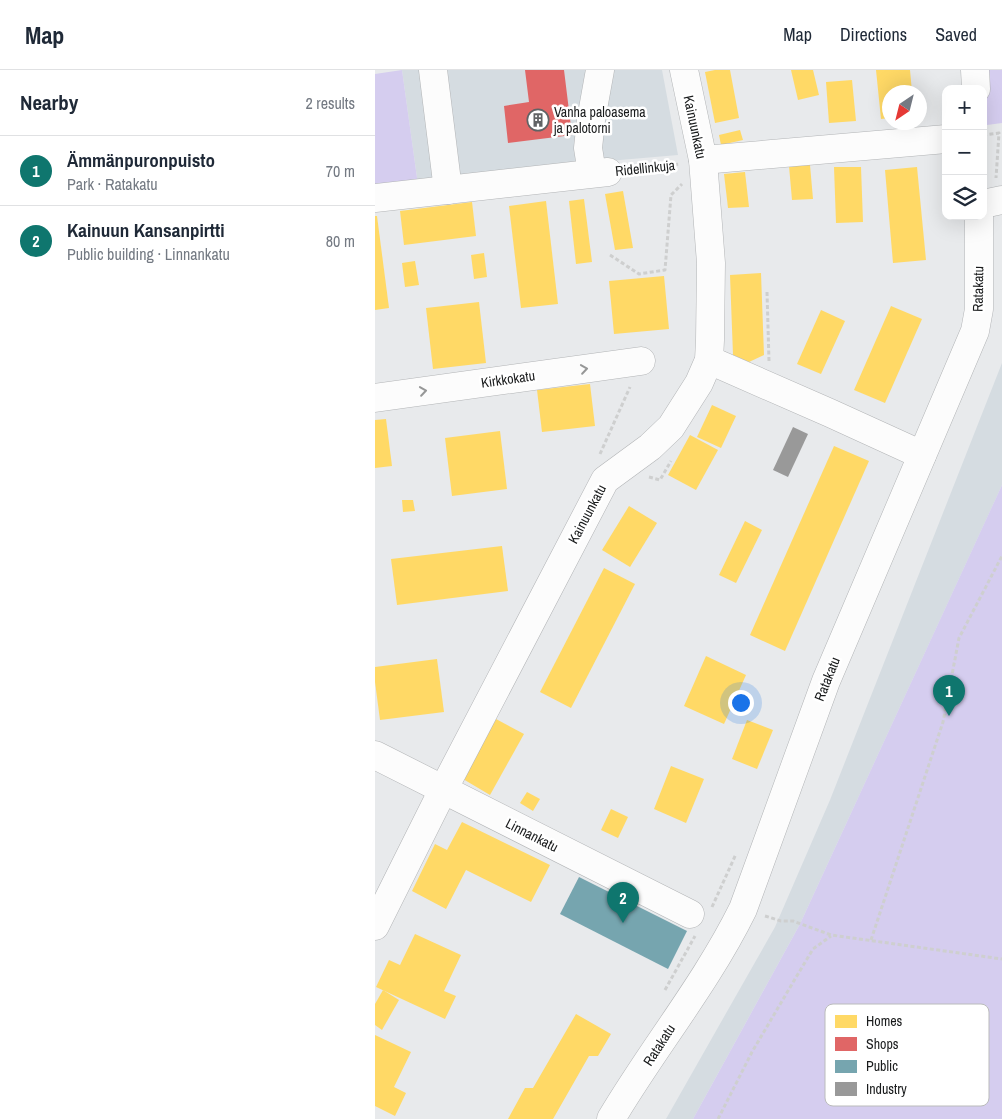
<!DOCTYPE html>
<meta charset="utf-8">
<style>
body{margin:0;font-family:"Archivo Narrow",sans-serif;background:#f2f2f3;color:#1f2937}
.controls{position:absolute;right:15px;top:15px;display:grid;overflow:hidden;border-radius:10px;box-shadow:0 5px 20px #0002}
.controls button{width:45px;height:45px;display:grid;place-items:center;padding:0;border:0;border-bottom:1px solid #e0e1e3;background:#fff;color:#1f2937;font:25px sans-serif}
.compass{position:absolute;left:507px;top:15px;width:45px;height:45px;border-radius:50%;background:#fff;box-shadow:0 5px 20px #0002;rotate:215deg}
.you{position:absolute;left:365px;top:632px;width:18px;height:18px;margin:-12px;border:4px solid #fff;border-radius:50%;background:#1a73e8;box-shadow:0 0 0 8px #1a73e833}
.badge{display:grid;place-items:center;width:32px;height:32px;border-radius:50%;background:#0f766e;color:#fff;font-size:16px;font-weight:700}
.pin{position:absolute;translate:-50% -41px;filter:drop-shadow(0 1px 2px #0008)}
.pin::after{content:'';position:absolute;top:26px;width:18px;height:15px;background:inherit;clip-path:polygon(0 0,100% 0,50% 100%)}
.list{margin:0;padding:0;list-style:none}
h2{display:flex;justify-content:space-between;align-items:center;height:65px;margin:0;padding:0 20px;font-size:21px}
h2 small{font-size:16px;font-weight:400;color:#747a83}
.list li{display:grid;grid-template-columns:32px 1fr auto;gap:15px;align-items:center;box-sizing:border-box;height:70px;padding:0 20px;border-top:1px solid #e0e1e3}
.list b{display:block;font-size:19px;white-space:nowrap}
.list p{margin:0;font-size:16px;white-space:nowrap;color:#747a83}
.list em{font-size:16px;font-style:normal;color:#747a83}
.icon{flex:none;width:28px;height:28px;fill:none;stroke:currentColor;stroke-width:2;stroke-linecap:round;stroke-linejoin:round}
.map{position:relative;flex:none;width:627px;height:1049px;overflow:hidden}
header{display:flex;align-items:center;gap:30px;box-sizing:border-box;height:70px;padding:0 25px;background:#fff;border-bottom:1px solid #e0e1e3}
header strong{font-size:24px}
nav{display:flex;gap:28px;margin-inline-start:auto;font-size:18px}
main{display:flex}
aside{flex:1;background:#fff}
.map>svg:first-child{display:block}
.built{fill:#d5dce1}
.green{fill:#d5cdef}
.homes{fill:#ffd966}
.shops{fill:#e06666}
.public{fill:#76a5af}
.industry{fill:#999}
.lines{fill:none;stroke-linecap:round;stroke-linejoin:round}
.minor-casing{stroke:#b2b4b6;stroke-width:29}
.path{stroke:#cecfcf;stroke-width:3;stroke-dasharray:4 2.5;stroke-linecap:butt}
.minor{stroke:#fcfcfc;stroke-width:28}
.oneway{stroke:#969797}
.labels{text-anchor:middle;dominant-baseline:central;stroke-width:5;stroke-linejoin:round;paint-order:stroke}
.poi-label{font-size:14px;fill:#191b1c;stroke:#fff;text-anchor:start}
.street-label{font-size:14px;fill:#191b1c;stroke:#fff}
.key{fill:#fff;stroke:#babbbb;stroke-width:1}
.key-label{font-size:14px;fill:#191b1c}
</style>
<header>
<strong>Map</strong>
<nav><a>Map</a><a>Directions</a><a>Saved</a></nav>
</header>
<main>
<aside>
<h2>Nearby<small>2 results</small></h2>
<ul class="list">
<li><span class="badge">1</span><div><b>Ämmänpuronpuisto</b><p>Park · Ratakatu</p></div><em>70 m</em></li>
<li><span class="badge">2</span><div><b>Kainuun Kansanpirtti</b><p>Public building · Linnankatu</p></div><em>80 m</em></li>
</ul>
</aside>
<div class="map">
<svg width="627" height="1049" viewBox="0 0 627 1049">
<rect width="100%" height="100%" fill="#e8eaec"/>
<g class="built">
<path d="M27 0H287L303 85 245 90 43 115Z"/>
<path d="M627 293V415L617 437 425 854 318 1049H291L400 857 455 730Z"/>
</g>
<g class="green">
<path d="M27 0 43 115 0 120V4Z"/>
<path d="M612 0H627V53L612 55Z"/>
<path d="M627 415V1049H318L425 854Z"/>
</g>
<g class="homes">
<path d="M340 0H355L364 48 340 53 330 2Z"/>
<path d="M416 0H438L444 25 423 30Z"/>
<path d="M501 0H535L537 22H514V48L506 49Z"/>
<path d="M477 10 481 51 454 53 451 12Z"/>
<path d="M365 60 368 70 346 75 344 65Z"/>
<path d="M435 95 438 129 417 130 414 96Z"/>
<path d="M459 97H486L488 152 461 153Z"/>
<path d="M542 97 551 190 518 193 510 100Z"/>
<path d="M370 102 374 137 353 138 349 104Z"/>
<path d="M248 121 258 178 240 180 230 124Z"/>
<path d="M209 129 217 192 201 194 194 131Z"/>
<path d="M171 131 183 234 146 238 134 136Z"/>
<path d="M97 132 101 166 29 175 25 141Z"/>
<path d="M0 146H2L14 238 0 240Z"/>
<path d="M109 183 112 207 99 209 96 185Z"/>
<path d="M40 191 44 215 30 217 27 193Z"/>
<path d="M386 203 389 285 374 292 358 285 355 205Z"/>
<path d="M289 206 294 259 239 264 234 211Z"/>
<path d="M104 232 111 293 58 299 51 238Z"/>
<path d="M516 236 547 249 510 333 479 320Z"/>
<path d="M446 240 470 251 446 304 422 294Z"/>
<path d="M215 314 220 356 167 362 162 320Z"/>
<path d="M337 335 361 346 346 378 322 367Z"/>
<path d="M11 349 17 396 0 398V350Z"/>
<path d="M125 361 132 419 77 426 70 368Z"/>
<path d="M315 365 343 380 321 420 293 405Z"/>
<path d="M459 376 494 391 410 581 375 565Z"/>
<path d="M27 430H38L40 441 28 442Z"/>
<path d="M254 436 282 453 255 497 227 480Z"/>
<path d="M370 451 387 460 361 513 344 505Z"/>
<path d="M127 476 133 521 22 535 16 489Z"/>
<path d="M229 498 260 514 196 638 165 622Z"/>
<path d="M331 586 371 605 349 654 309 636Z"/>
<path d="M62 589 69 642 5 650 0 612V597Z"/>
<path d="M121 649 149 664 115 725 88 709Z"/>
<path d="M372 650 398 660 382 699 357 689Z"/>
<path d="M296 696 329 709 311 753 279 739Z"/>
<path d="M152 722 165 729 158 741 145 733Z"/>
<path d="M236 739 253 747 243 768 226 760Z"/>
<path d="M87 752 175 795 156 832 91 800 71 839 37 821 60 774 72 780Z"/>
<path d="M40 864 86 885 69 921 81 926 70 949 1 917 14 890 25 895Z"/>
<path d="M8 920 24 930 7 960 0 955V934Z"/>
<path d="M201 944 236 964 223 986H214L178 1049H133L150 1018H158Z"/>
<path d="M0 965 36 982 19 1017 31 1023 20 1046 0 1036Z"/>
</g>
<path class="shops" d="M150 0H189L197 65 133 73 129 36 154 32Z"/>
<path class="public" d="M204 807 312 861 293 899 185 844Z"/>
<path class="industry" d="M418 357 433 364 413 407 398 400Z"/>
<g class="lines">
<g class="minor-casing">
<g id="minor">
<path d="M58 0 73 120"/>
<path d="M600 0 601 19"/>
<path d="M328 90 571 69"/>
<path d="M217 103 213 78 216 50 225 0"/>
<path d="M0 128 233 102"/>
<path d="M608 134 627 130"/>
<path d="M334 290 455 343 547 385"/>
<path d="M0 328 266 291"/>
<path d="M0 685 315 844"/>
<path d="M0 856 68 720 230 410 275 377 296 357 324 313 334 290 335 270 336 193 328 90 309 0"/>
<path d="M236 1049C278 978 331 914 368 839L451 611 600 261 604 239V146"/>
</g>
</g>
<g class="path">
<path d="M608 65 624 63 621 108"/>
<path d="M254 100 305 94"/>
<path d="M235 185 264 204 290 200 296 125 307 114"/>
<path d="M392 222 394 291"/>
<path d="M225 384 255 317"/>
<path d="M274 407 285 410 296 391"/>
<path d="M337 837 361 784"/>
<path d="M390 846 406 851H418L456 865 627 889"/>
<path d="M496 870 568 652 584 568 627 486"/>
<path d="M290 920 320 866"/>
<path d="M343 1049 377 982 420 909 438 879 456 866"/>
</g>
<use href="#minor" class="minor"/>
</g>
<defs><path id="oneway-chevron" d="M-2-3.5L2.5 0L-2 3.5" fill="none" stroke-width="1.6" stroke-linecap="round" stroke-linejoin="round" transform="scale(1.25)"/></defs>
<g class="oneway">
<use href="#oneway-chevron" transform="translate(209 299) rotate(-8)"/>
<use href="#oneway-chevron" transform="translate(48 321) rotate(-8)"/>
</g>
<defs>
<g id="building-ring" transform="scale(1.125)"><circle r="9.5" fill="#fff" stroke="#616365" stroke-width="1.5"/><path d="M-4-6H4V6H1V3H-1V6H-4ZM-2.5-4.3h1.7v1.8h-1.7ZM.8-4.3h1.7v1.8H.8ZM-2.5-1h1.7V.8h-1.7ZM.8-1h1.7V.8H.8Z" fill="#616365"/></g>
</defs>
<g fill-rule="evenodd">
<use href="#building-ring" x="163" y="50"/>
</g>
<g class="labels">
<g class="poi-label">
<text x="179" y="42">Vanha paloasema<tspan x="179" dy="16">ja palotorni</tspan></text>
</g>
<g class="street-label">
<text transform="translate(320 57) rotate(78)">Kainuunkatu</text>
<text transform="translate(270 98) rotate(-6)">Ridellinkuja</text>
<text transform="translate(603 219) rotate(-89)">Ratakatu</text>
<text transform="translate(133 309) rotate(-8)">Kirkkokatu</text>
<text transform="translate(212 444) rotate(-62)">Kainuunkatu</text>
<text transform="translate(452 609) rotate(-68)">Ratakatu</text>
<text transform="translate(157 765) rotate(27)">Linnankatu</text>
<text transform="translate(284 975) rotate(-57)">Ratakatu</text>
</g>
</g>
<rect x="450" y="934" width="164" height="102" rx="8" class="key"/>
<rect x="460" y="945" width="22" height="13" fill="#ffd966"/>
<rect x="460" y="967" width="22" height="14" fill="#e06666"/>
<rect x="460" y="990" width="22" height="13" fill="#76a5af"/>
<rect x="460" y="1012" width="22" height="14" fill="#999"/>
<g class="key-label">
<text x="491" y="956">Homes</text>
<text x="491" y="979">Shops</text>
<text x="491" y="1001">Public</text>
<text x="491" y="1024">Industry</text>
</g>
</svg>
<div class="controls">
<button>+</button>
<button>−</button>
<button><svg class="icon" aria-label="layers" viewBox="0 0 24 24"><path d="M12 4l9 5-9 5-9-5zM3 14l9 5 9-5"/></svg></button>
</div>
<svg class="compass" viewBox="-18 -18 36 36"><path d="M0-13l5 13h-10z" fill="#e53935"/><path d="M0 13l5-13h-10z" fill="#747a83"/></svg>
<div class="you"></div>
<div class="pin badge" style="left:574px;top:646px">1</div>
<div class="pin badge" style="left:248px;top:853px">2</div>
</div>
</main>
